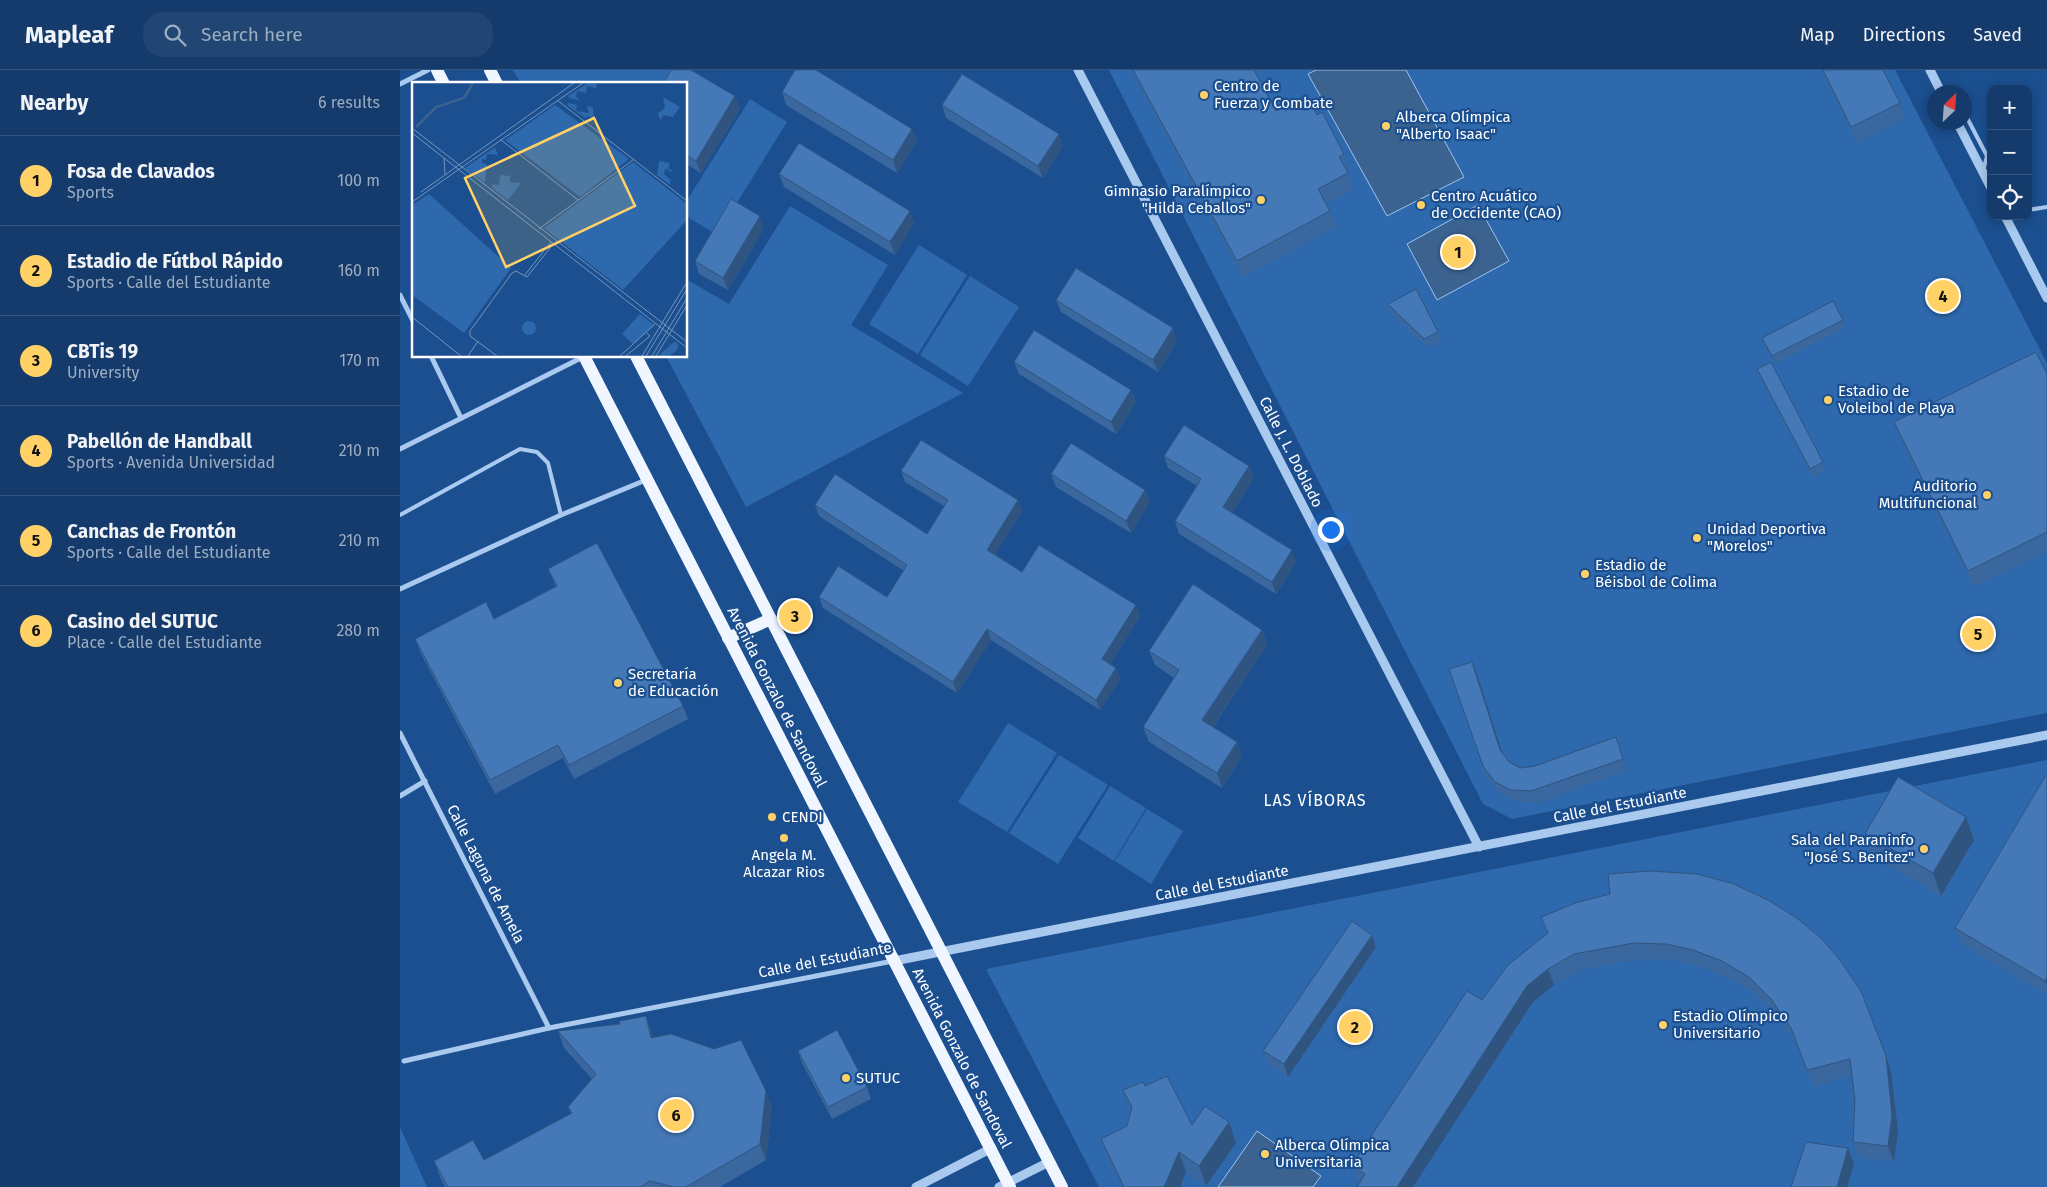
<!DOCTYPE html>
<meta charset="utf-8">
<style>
body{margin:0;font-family:"Fira Sans",sans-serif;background:#214673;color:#f1f3f6}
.controls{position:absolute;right:15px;top:15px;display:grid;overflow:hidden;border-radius:10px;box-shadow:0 2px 12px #0003}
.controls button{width:45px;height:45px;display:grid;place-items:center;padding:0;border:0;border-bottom:1px solid #33557e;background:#143b6b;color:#f1f3f6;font:25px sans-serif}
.compass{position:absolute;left:1527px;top:15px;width:45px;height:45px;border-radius:50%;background:#143b6b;box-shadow:0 2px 12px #0003;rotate:25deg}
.you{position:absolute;left:930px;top:459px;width:18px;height:18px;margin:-12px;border:4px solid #fff;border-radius:50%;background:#1a73e8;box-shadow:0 0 0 8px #1a73e833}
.badge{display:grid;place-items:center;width:32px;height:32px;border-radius:50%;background:#ffd166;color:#111;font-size:16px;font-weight:700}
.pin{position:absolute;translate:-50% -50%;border:2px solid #fff;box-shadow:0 1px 5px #0006}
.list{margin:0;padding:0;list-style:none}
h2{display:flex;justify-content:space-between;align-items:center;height:65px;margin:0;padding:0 20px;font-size:21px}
h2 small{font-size:16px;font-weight:400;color:#9dadc1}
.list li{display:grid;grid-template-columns:32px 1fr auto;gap:15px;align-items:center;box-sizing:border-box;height:90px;padding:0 20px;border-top:1px solid #33557e}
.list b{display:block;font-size:19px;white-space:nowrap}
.list p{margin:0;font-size:16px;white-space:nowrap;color:#9dadc1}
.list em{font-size:16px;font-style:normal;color:#9dadc1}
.icon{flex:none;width:28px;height:28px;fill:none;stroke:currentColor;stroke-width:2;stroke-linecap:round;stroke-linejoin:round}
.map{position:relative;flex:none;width:1647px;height:1117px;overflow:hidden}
header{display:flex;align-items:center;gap:30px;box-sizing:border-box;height:70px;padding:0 25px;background:#143b6b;border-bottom:1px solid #33557e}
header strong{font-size:24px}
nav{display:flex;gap:28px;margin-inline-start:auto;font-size:18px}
.search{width:350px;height:45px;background:#214673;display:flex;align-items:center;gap:12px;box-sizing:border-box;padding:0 18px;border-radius:20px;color:#9dadc1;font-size:19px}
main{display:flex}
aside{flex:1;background:#143b6b}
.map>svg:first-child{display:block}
.green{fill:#2e69ad}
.water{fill:#3c6290;stroke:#9cc4f0}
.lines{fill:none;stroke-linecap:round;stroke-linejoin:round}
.service{stroke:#a9c9ee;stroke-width:4}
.minor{stroke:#a9c9ee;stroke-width:5}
.tertiary{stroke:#a9c9ee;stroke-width:9}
.primary{stroke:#f0f6ff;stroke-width:12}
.wall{fill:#3a679d}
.shaded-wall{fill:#305480}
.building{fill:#4478b7;stroke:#305480}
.poi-dot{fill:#ffd166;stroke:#1b4f8f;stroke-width:2}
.labels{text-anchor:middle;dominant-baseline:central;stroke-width:4.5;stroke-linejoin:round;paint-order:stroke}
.poi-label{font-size:15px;fill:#fff;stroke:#1b4f8f;text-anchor:start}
.street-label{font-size:15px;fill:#fff;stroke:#1b4f8f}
.neighbourhood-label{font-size:16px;letter-spacing:1px;fill:#fff;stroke:#1b4f8f}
.inset-river{fill:none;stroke:#3c6290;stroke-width:2.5}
.inset-road{fill:none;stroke:#7695bc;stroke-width:1}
.view{fill:#ffd166;fill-opacity:0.15;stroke:#ffd166;stroke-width:2.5}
.inset-edge{fill:none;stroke:#fff;stroke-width:2.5}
</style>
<header>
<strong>Mapleaf</strong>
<div class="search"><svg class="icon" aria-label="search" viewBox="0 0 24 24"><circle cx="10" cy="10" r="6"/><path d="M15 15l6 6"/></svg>Search here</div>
<nav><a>Map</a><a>Directions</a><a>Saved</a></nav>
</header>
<main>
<aside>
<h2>Nearby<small>6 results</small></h2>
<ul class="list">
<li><span class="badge">1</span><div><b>Fosa de Clavados</b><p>Sports</p></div><em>100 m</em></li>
<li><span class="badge">2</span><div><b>Estadio de Fútbol Rápido</b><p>Sports · Calle del Estudiante</p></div><em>160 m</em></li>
<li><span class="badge">3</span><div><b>CBTis 19</b><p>University</p></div><em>170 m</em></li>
<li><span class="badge">4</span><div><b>Pabellón de Handball</b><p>Sports · Avenida Universidad</p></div><em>210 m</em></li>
<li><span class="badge">5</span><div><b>Canchas de Frontón</b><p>Sports · Calle del Estudiante</p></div><em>210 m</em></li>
<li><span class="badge">6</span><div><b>Casino del SUTUC</b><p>Place · Calle del Estudiante</p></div><em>280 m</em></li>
</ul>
</aside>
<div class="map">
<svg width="1647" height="1117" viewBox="0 0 1647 1117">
<rect width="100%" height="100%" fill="#1b4f8f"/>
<g class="green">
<path d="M113 0H278L271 14H121Z"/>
<path d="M709 0H1495L1647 293V643L1112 749 1083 734Z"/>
<path d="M350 29 387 52 317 165 286 146V132Z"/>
<path d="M390 136 488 195 451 255 563 323 346 437 266 286H286V209L329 234Z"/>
<path d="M519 175 567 205 518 284 469 254Z"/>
<path d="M570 206 619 237 568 316 520 285Z"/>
<path d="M608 653 657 683 607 762 558 732Z"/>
<path d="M659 685 708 715 658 794 609 763Z"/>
<path d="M1647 690V1117H699L586 899Z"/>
<path d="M710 716 746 738 714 791 678 768Z"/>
<path d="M747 739 783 761 751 814 715 791Z"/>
<path d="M0 1057 27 1117H0Z"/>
</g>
<g class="water">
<path d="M916 0H1006L1064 107 987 146 908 4Z"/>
<path d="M1078 135 1109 191 1037 230 1007 174Z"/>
<path d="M857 1061 921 1106 913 1117H818Z"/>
</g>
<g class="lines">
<g class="service">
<path d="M1542 19 1551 22"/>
<path d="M1564 42 1587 86 1583 101"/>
<path d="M1628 140 1647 137"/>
<path d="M0 445 120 379 137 382 148 393 161 445"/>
</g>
<g class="minor">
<path d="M0 14 28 0"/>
<path d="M0 225 14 253"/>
<path d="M31 286 61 348"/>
<path d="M0 379 183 287"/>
<path d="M0 519 161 445 246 410"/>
<path d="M0 663 149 958"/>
<path d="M0 726 25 711"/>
<path d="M4 991 149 958 493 891"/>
</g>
<g class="tertiary">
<path d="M678 0 1079 777"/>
<path d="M1530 0 1541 22"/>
<path d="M1557 52 1591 118"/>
<path d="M1605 146 1647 228"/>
<path d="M494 891 1647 665"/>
<path d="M516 1117 592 1078"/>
<path d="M599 1117 649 1092"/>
</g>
<g class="primary">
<path d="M37 0 44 14"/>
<path d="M90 0 97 14"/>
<path d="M184 286 610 1117"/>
<path d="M236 286 662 1117"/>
<path d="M328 568 371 549"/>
</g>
</g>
<g class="wall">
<path d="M731 0H854L876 41 917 45 944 84 950 100 947 102 954 119 926 134 930 141 936 157 843 207Z"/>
<path d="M1421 0H1483L1500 33 1505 49 1457 73Z"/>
<path d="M286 14 340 39 301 103 286 94Z"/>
<path d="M382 22 512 59 517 71 497 103 386 35Z"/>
<path d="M542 35 659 64 663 76 643 108 546 48Z"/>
<path d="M379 104 514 153 495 185 384 117Z"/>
<path d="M364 158 328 220 299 204 295 191Z"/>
<path d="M656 230 777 271 758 302 661 242Z"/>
<path d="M988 234 1038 262 1041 270 1027 277 991 242Z"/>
<path d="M1443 250 1446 258 1375 294 1365 276 1362 268Z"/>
<path d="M614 292 731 320 736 332 716 364 619 304Z"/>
<path d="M1357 299 1423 392 1426 400 1413 407 1360 307Z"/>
<path d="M1647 304V481L1574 517 1500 368 1494 352Z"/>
<path d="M764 386 849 396 854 408 832 443 896 492 876 524 779 464 775 451 797 416 768 398Z"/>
<path d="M501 401 618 430 622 441 595 484 622 502 740 546 710 594 716 598 720 609 700 640 591 570 557 623 423 538 419 527H487L504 501 419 446 415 435 527 464 544 436 505 412Z"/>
<path d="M651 404 745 420 750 432 731 463 656 417Z"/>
<path d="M148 499 283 636 288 649 174 709 163 688 95 724 20 582 15 569 94 549 156 517Z"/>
<path d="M862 560 867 575 813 657 837 672 842 686 822 718 749 672 743 657 774 608 755 595 749 581Z"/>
<path d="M1049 599 1077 604 1101 682 1109 692 1120 698 1135 696 1216 667 1227 701 1136 733 1116 732 1100 724 1088 709Z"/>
<path d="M1647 705V925L1561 874 1555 858Z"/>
<path d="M1465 764 1574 770 1541 826 1473 787Z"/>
<path d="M1208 804 1491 1002 1498 1061 1494 1092 1458 1088 1453 1072 1455 1031 1452 1006 1413 1016 1397 974 1377 945 1355 923 1328 908 1299 896 1272 890 1239 889 1180 900 1154 915 1133 932 960 1113 958 1111 952 1095 1082 930 1148 864 1141 847 1210 824Z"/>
<path d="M972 865 976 877 888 1007 868 993 863 981Z"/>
<path d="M246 946 253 968 372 1037 366 1090 320 1117H45L40 1107 34 1091 84 1090 171 1044 168 1037 192 1009 164 978 158 961 220 954Z"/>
<path d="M398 981 467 1017 471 1029 432 1049 402 993Z"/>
<path d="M745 1016 792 1055 836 1073 806 1116 786 1102 780 1117H722L708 1089 701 1069 727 1056 731 1040 723 1020Z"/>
</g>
<g class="shaded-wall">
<path d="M335 26 340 39 301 103 296 91Z"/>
<path d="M512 59 517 71 497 103 493 90Z"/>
<path d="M659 64 663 76 643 108 638 96Z"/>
<path d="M510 141 514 153 495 185 490 172Z"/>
<path d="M360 146 364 158 328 220 323 208Z"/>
<path d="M773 258 777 271 758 302 753 290Z"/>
<path d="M731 320 736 332 716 364 711 352Z"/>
<path d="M849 396 854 408 828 449 823 437Z"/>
<path d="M745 420 750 432 731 463 726 451Z"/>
<path d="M618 430 622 441 591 490 587 480Z"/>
<path d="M892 480 896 492 876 524 872 512Z"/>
<path d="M736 535 740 546 706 600 702 589Z"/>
<path d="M587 559 591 570 557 623 553 612Z"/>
<path d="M862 560 867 575 807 665 802 650Z"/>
<path d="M1072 592 1077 604 1105 692 1100 680Z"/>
<path d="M716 598 720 609 700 640 696 630Z"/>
<path d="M837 672 842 686 822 718 817 703Z"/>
<path d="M1566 747 1574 770 1541 826 1533 803Z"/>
<path d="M972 865 976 877 888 1007 884 994Z"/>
<path d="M1148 899 1154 915 1133 932 1013 1117H997L1127 916Z"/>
<path d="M1647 907V916L1645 911Z"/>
<path d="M246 946 252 962 257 984 251 968Z"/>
<path d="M1486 986 1491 1002 1498 1061 1494 1092 1488 1076Z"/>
<path d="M366 1021 372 1037 366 1090 360 1074Z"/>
<path d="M829 1052 836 1073 806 1116 799 1096Z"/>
<path d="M1448 1078 1454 1094 1447 1117H1437Z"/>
<path d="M779 1082 786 1102 780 1117H764Z"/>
</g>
<g class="building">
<path d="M271 0H291L335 26 296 91 286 85V14H263Z"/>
<path d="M395 0H416L512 59 493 90 382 22Z"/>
<path d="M733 0H854L876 41 906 25 917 45 922 42 944 84 939 87 948 103 918 119 930 141 837 191Z"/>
<path d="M1423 0H1483L1500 33 1451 57Z"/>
<path d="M562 4 659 64 638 96 542 35Z"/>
<path d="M399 73 510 141 490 172 379 104Z"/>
<path d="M331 129 360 146 323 208 295 191Z"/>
<path d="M676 198 773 258 753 290 656 230Z"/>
<path d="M1016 219 1038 262 1024 269 988 234Z"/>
<path d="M1433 231 1443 250 1372 286 1362 268Z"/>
<path d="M634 260 731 320 711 352 614 292Z"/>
<path d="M1636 282 1647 304V462L1568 501 1494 352Z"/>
<path d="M1371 292 1423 392 1410 399 1357 299Z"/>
<path d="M784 355 849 396 823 437 892 480 872 512 775 451 801 409 764 386Z"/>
<path d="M521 370 618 430 587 480 622 502 639 475 736 535 702 589 716 598 696 630 587 559 553 612 419 527 438 496 487 527 507 495 415 435 435 404 527 464 548 430 501 401Z"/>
<path d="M671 373 745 420 726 451 651 404Z"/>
<path d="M197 473 283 636 169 695 158 675 90 710 15 569 86 532 94 549 157 516 148 499Z"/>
<path d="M793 514 862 560 802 650 837 672 817 703 743 657 779 600 749 581Z"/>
<path d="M1072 592 1100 680 1109 692 1120 698 1135 696 1216 667 1223 689 1131 721 1111 720 1095 712 1083 696 1049 599Z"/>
<path d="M1646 705H1647V907L1645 911 1555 858Z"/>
<path d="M1498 707 1566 747 1533 803 1465 764Z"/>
<path d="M1250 801 1297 804 1334 814 1370 831 1398 849 1422 869 1439 889 1461 921 1486 986 1492 1045 1488 1076 1453 1072 1455 1031 1450 989 1407 1000 1391 958 1371 929 1349 907 1322 891 1293 880 1266 874 1234 873 1174 884 1148 899 1127 916 997 1117H957L965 1104 952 1095 1067 921 1082 930 1108 895 1148 863 1141 847 1178 832 1210 824 1208 804Z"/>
<path d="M952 851 972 865 884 994 863 981Z"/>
<path d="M246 946 251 968 271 964 314 979 341 970 366 1021 360 1074 286 1117H274L250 1111 240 1117H48L34 1091 73 1070 84 1090 172 1043 168 1037 196 1004 158 961 220 954 219 951Z"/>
<path d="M437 960 467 1017 428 1037 398 981Z"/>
<path d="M767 1006 792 1055 805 1036 829 1052 799 1096 779 1082 764 1117H724L701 1069 727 1056 732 1037 723 1020 743 1012 745 1016Z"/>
<path d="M1406 1072 1448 1078 1437 1117H1391Z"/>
</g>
<g class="poi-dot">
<circle cx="804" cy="25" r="5"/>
<circle cx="986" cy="56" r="5"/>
<circle cx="861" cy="130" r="5"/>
<circle cx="1021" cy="135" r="5"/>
<circle cx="1428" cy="330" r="5"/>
<circle cx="1587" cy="425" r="5"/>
<circle cx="1297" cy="468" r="5"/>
<circle cx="1185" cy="504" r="5"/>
<circle cx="218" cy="613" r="5"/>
<circle cx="372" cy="747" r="5"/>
<circle cx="384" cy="768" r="5"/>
<circle cx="1524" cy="779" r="5"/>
<circle cx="1263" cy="955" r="5"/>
<circle cx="446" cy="1008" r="5"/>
<circle cx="865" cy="1084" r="5"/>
</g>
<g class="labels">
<g class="poi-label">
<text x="814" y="16">Centro de<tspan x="814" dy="17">Fuerza y Combate</tspan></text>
<text x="996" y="47">Alberca Olímpica<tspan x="996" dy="17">"Alberto Isaac"</tspan></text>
<text x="851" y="121" text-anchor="end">Gimnasio Paralímpico<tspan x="851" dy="17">"Hilda Ceballos"</tspan></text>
<text x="1031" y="126">Centro Acuático<tspan x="1031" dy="17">de Occidente (CAO)</tspan></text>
<text x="1438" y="321">Estadio de<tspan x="1438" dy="17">Voleibol de Playa</tspan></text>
<text x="1577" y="416" text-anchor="end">Auditorio<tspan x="1577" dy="17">Multifuncional</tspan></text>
<text x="1307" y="459">Unidad Deportiva<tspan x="1307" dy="17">"Morelos"</tspan></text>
<text x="1195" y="495">Estadio de<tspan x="1195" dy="17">Béisbol de Colima</tspan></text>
<text x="228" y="604">Secretaría<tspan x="228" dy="17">de Educación</tspan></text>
<text x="382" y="747">CENDI</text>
<text x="1514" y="770" text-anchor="end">Sala del Paraninfo<tspan x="1514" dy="17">"José S. Benitez"</tspan></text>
<text x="384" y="785" text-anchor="middle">Angela M.<tspan x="384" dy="17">Alcazar Rios</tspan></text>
<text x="1273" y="946">Estadio Olímpico<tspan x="1273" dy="17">Universitario</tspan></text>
<text x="456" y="1008">SUTUC</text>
<text x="875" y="1075">Alberca Olímpica<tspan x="875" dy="17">Universitaria</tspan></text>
</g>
<g class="street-label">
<text transform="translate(891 382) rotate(63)">Calle J. L. Doblado</text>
<text transform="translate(377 627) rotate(63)">Avenida Gonzalo de Sandoval</text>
<text transform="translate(1220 735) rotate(-11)">Calle del Estudiante</text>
<text transform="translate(86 804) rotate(63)">Calle Laguna de Amela</text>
<text transform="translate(822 813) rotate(-11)">Calle del Estudiante</text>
<text transform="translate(425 890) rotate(-11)">Calle del Estudiante</text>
<text transform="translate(562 988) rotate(63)">Avenida Gonzalo de Sandoval</text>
</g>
<g class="neighbourhood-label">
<text x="915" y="730">LAS VÍBORAS</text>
</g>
</g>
<g transform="translate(12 12)">
<rect width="275" height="275" fill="#1b4f8f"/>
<path d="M176 1 185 2 184 6 175 4 174 11 165 9 164 15 169 19 157 16 156 14ZM251 15 268 25 261 35 252 33 248 38 246 31 253 26ZM157 21 165 23 164 29 177 31 175 24 181 25 182 38 177 34 173 36 155 23ZM143 23 217 77 168 115 93 58ZM83 65 86 73 75 72 74 78 70 77V81L75 82 73 101 53 86ZM247 79 258 81 256 87 261 88 260 90 253 87 252 92 259 98 258 103 245 93ZM221 80 275 122V138L211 208 132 146ZM88 93 98 94V100L109 101 96 118 80 106V102L87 103ZM17 112 99 186 52 251 0 213V123ZM228 232 242 243 221 262 210 252ZM110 246a7 7 0 1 1 14 0a7 7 0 1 1-14 0ZM263 259 267 264 264 269 257 274H246Z" fill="#2e69ad"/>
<path class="inset-river" d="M4 45 24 25 52 16 61 1"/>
<path class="inset-road" d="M145 18 275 119M0 46 275 260M0 51 275 266M89 58 166 118M32 76 33 92M9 110 162 1M0 120 171 1M127 147 221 78M112 194 139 160M0 235 49 274M56 274 66 259M85 274 58 254V249L100 191 104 189 115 195 142 161M208 274 243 242M214 274 238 254 235 251M230 274 275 200M234 274 275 207M240 274 275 216M244 274 275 223"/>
<path class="view" d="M182 36 223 124 94 185 53 96Z"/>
<rect width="275" height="275" class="inset-edge"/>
</g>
</svg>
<div class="controls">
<button>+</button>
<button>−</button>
<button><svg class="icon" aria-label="locate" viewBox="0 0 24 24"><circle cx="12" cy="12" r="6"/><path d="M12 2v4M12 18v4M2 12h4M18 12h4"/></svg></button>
</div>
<svg class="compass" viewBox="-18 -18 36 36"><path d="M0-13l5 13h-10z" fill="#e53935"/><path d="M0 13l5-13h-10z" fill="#9dadc1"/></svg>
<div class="you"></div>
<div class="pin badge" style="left:1058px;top:182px">1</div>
<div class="pin badge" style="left:955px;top:957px">2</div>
<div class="pin badge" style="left:395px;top:546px">3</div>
<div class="pin badge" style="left:1543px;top:226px">4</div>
<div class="pin badge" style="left:1578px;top:564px">5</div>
<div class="pin badge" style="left:276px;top:1045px">6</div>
</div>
</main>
